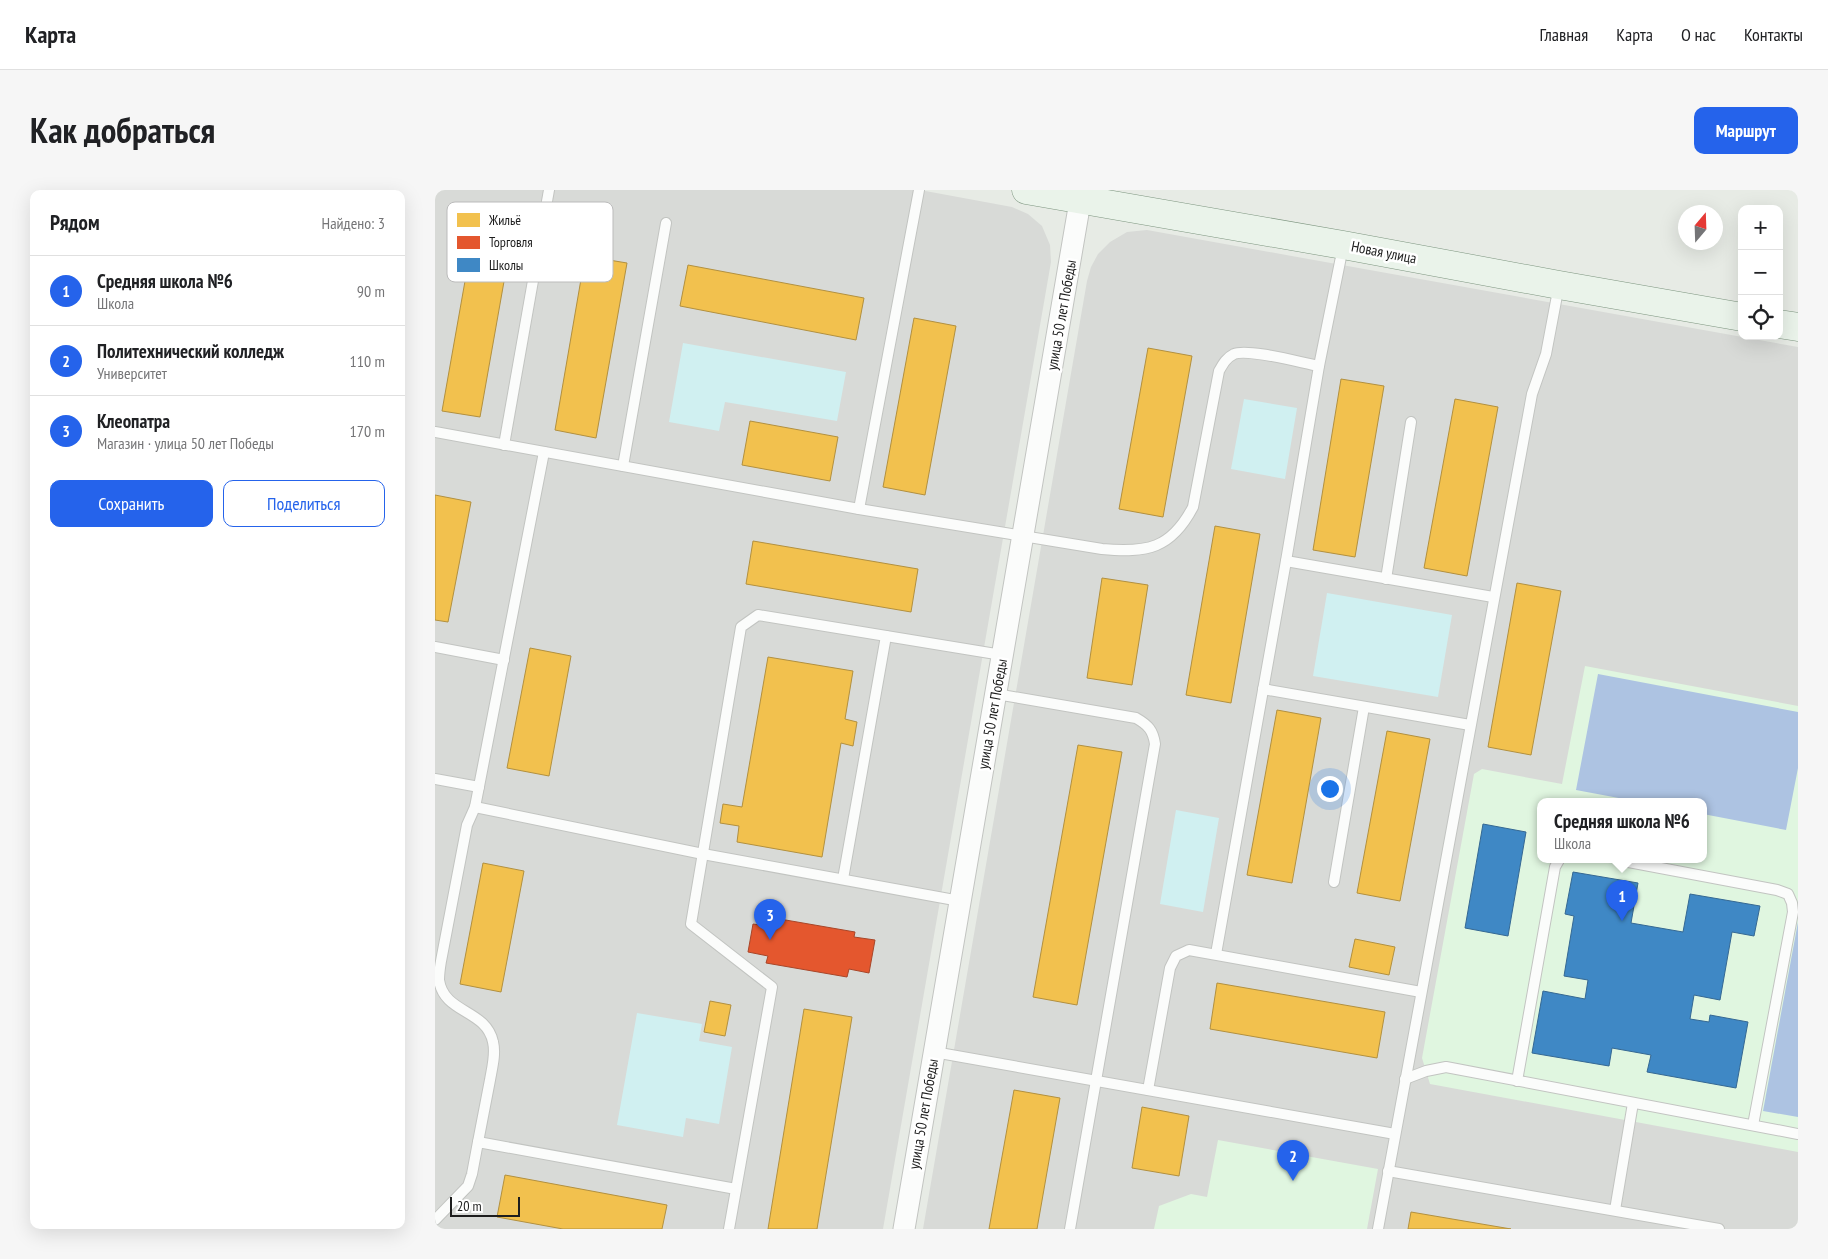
<!DOCTYPE html>
<html lang="ru">
<meta charset="utf-8">
<style>
body{margin:0;font-family:"PT Sans Narrow",sans-serif;background:#f6f6f6;color:#202124}
.controls{position:absolute;right:15px;top:15px;display:grid;overflow:hidden;border-radius:10px;box-shadow:0 5px 20px #0002}
.controls button{width:45px;height:45px;display:grid;place-items:center;padding:0;border:0;border-bottom:1px solid #e0e0e0;background:#fff;color:#202124;font:25px sans-serif}
.compass{position:absolute;left:1243px;top:15px;width:45px;height:45px;border-radius:50%;background:#fff;box-shadow:0 5px 20px #0002;rotate:19deg}
.scale{position:absolute;left:15px;bottom:12px;width:70px;box-sizing:border-box;padding-left:5px;border:2px solid #1d1d1d;border-top:0;font-size:14px;line-height:18px;white-space:nowrap;color:#1d1d1d;-webkit-text-stroke:4px #fff;paint-order:stroke}
.you{position:absolute;left:894px;top:598px;width:18px;height:18px;margin:-12px;border:4px solid #fff;border-radius:50%;background:#1a73e8;box-shadow:0 0 0 8px #1a73e833}
.badge{display:grid;place-items:center;width:32px;height:32px;border-radius:50%;background:#2563eb;color:#fff;font-size:16px;font-weight:700}
.pin{position:absolute;translate:-50% -41px;filter:drop-shadow(0 1px 2px #0008)}
.pin::after{content:'';position:absolute;top:26px;width:18px;height:15px;background:inherit;clip-path:polygon(0 0,100% 0,50% 100%)}
.popup{position:absolute;left:1102px;top:608px;width:170px;height:65px;box-sizing:border-box;display:grid;place-content:center;border-radius:10px;background:#fff;filter:drop-shadow(0 1px 4px #0005);font-size:16px;white-space:nowrap;color:#757577}
.popup b{font-size:19px;color:#202124}
.popup::after{content:'';position:absolute;left:50%;top:100%;margin-left:-10px;border:10px solid transparent;border-top-color:#fff}
.list{margin:0;padding:0;list-style:none}
h2{display:flex;justify-content:space-between;align-items:center;height:65px;margin:0;padding:0 20px;font-size:21px}
h2 small{font-size:16px;font-weight:400;color:#757577}
.list li{display:grid;grid-template-columns:32px 1fr auto;gap:15px;align-items:center;box-sizing:border-box;height:70px;padding:0 20px;border-top:1px solid #e0e0e0}
.list b{display:block;font-size:19px;white-space:nowrap}
.list p{margin:0;font-size:16px;white-space:nowrap;color:#757577}
.list em{font-size:16px;font-style:normal;color:#757577}
.actions{display:flex;gap:10px;padding:15px 20px}
.actions a{flex:1;padding:11px 0;border:1px solid #2563eb;border-radius:10px;text-align:center;font-size:18px;color:#2563eb}
.actions .main{background:#2563eb;color:#fff}
.icon{flex:none;width:28px;height:28px;fill:none;stroke:currentColor;stroke-width:2;stroke-linecap:round;stroke-linejoin:round}
.map{position:relative;flex:none;width:1363px;height:1039px;overflow:hidden;border-radius:10px}
header{display:flex;align-items:center;gap:30px;box-sizing:border-box;height:70px;padding:0 25px;background:#fff;border-bottom:1px solid #e0e0e0}
header strong{font-size:24px}
nav{display:flex;gap:28px;margin-inline-start:auto;font-size:18px}
.intro{display:flex;align-items:center;justify-content:space-between;box-sizing:border-box;height:120px;padding:0 30px}
h1{margin:0;font-size:35px}
.button{padding:12px 22px;border-radius:10px;background:#2563eb;color:#fff;font-size:18px;font-weight:700}
main{display:flex;gap:30px;padding:0 30px}
aside{flex:1;background:#fff;border-radius:10px;box-shadow:0 5px 20px #0002}
.map>svg:first-child{display:block}
.residential{fill:#d8dad7;fill-rule:evenodd}
.education{fill:#e0f6e0;fill-rule:evenodd}
.park{fill:#d0f0f1}
.pitch{fill:#adc3e2}
.homes{fill:#f2c14e;stroke:#b2903f}
.shops{fill:#e4572e;stroke:#a84629}
.schools{fill:#3f88c5;stroke:#356893}
.lines{fill:none;stroke-linecap:round;stroke-linejoin:round}
.lane-casing{stroke:#c2c4c1;stroke-width:12}
.street-casing{stroke:#c2c4c1;stroke-width:23}
.secondary-casing{stroke:#7e9680;stroke-width:29}
.lane{stroke:#fbfcfb;stroke-width:10}
.street{stroke:#fbfcfb;stroke-width:21}
.secondary{stroke:#eaf3ea;stroke-width:28}
.labels{text-anchor:middle;dominant-baseline:central;stroke-width:5;stroke-linejoin:round;paint-order:stroke}
.street-label{font-size:15px;fill:#1d1d1d;stroke:#fff}
.key{fill:#fff;stroke:#bbb;stroke-width:1}
.key-label{font-size:14px;fill:#1d1d1d}
</style>
<header>
<strong>Карта</strong>
<nav><a>Главная</a><a>Карта</a><a>О нас</a><a>Контакты</a></nav>
</header>
<div class="intro"><h1>Как добраться</h1><a class="button">Маршрут</a></div>
<main>
<aside>
<h2>Рядом<small>Найдено: 3</small></h2>
<ul class="list">
<li><span class="badge">1</span><div><b>Средняя школа №6</b><p>Школа</p></div><em>90 m</em></li>
<li><span class="badge">2</span><div><b>Политехнический колледж</b><p>Университет</p></div><em>110 m</em></li>
<li><span class="badge">3</span><div><b>Клеопатра</b><p>Магазин · улица 50 лет Победы</p></div><em>170 m</em></li>
</ul>
<div class="actions"><a class="main">Сохранить</a><a>Поделиться</a></div>
</aside>
<div class="map">
<svg width="1363" height="1039" viewBox="0 0 1363 1039">
<rect width="100%" height="100%" fill="#e7ebe5"/>
<g class="residential">
<path d="M0 0H485L577 17 593 24 607 36 615 55 616 72 448 1039H0Z"/>
<path d="M712 40 1363 157V1039H488L652 91 656 77 663 64 675 52 692 42ZM1106 612H1268V670H1106Z"/>
</g>
<g class="education">
<path d="M1150 476 1363 516V962L995 894 987 868 1039 584 1047 579 1127 594ZM1106 612H1268V670H1106Z"/>
<path d="M783 950 943 979 932 1039H719L724 1016 756 1004 772 1007Z"/>
</g>
<g class="park">
<path d="M248 153 411 182 402 231 290 212 284 241 234 232Z"/>
<path d="M809 209 862 218 850 289 796 279Z"/>
<path d="M892 403 1017 425 1003 507 878 486Z"/>
<path d="M741 620 784 628 768 722 725 714Z"/>
<path d="M202 823 267 834 264 851 297 857 284 934 251 928 248 947 182 935Z"/>
</g>
<g class="pitch">
<path d="M1163 484 1363 522V578L1351 640 1268 624V612H1205L1141 600Z"/>
<path d="M1363 732V927L1328 921Z"/>
</g>
<g class="homes">
<path d="M38 46 76 52 45 227 7 221Z"/>
<path d="M150 66 192 73 161 248 120 240Z"/>
<path d="M253 75 429 108 421 150 245 116Z"/>
<path d="M479 128 521 136 490 305 448 297Z"/>
<path d="M713 158 757 166 728 327 684 319Z"/>
<path d="M906 189 949 196 920 367 878 360Z"/>
<path d="M1020 209 1063 217 1032 386 989 378Z"/>
<path d="M315 231 403 247 395 291 307 275Z"/>
<path d="M0 305 36 312 13 432 0 430Z"/>
<path d="M780 336 825 344 796 513 751 505Z"/>
<path d="M318 351 483 379 476 422 311 394Z"/>
<path d="M667 388 713 395 697 495 652 488Z"/>
<path d="M1082 393 1126 401 1096 565 1053 557Z"/>
<path d="M95 458 136 466 114 586 72 578Z"/>
<path d="M333 467 418 481 410 529 422 532 418 556 406 553 387 667 302 652 304 636 285 633 288 614 307 617Z"/>
<path d="M842 520 886 528 857 693 812 685Z"/>
<path d="M952 541 995 549 965 711 922 703Z"/>
<path d="M643 555 687 562 642 815 598 807Z"/>
<path d="M48 673 89 681 66 802 25 794Z"/>
<path d="M920 749 960 757 954 785 914 777Z"/>
<path d="M782 793 950 822 942 868 775 839Z"/>
<path d="M275 811 296 815 290 846 269 842Z"/>
<path d="M369 819 417 827 382 1039H333Z"/>
<path d="M579 900 625 908 602 1039H554Z"/>
<path d="M707 917 754 926 744 986 697 978Z"/>
<path d="M70 985 232 1015 227 1039H128L62 1027Z"/>
<path d="M976 1022 1076 1039H973Z"/>
</g>
<path class="shops" d="M339 728 420 742 419 747 440 750 434 783 414 779 412 787 331 773 333 766 313 762 318 734 338 737Z"/>
<g class="schools">
<path d="M1048 634 1091 642 1073 746 1030 738Z"/>
<path d="M1138 682 1203 693 1196 733 1248 742 1255 704 1325 716 1319 746 1297 742 1285 810 1259 805 1255 829 1274 832 1275 825 1313 832 1301 898 1212 882 1216 865 1177 858 1174 876 1097 863 1108 801 1150 809 1153 790 1129 786 1139 726 1130 724Z"/>
</g>
<g class="lines">
<g class="lane-casing">
<g id="lane">
<path d="M0 242 424 319 667 359C712 363 736 359 758 317L784 181C788 174 791 168 799 164 813 158 867 173 884 176"/>
<path d="M69 255 114 0"/>
<path d="M109 262 40 617 32 635 6 771C5 777 4 784 4 790 9 824 51 819 58 852 61 864 57 878 55 890 51 911 47 931 43 952L301 999"/>
<path d="M188 276 231 33"/>
<path d="M424 319 484 0"/>
<path d="M851 371 1058 407"/>
<path d="M951 389 976 232"/>
<path d="M0 457 69 470"/>
<path d="M828 499 1035 535"/>
<path d="M561 504 701 528C713 535 718 540 720 554L635 1039"/>
<path d="M0 589 44 597"/>
<path d="M40 617 268 664 525 711"/>
<path d="M1183 670 1342 700 1353 704 1357 713 1358 722 1318 935"/>
<path d="M408 689 451 446"/>
<path d="M899 692 929 517"/>
<path d="M781 764 851 371 884 176 908 57"/>
<path d="M499 862 960 944"/>
<path d="M970 889 991 881 1011 877 1363 944"/>
<path d="M1082 891 1120 677 1124 670"/>
<path d="M713 900 735 778 741 766 754 760 986 802"/>
<path d="M953 981 1284 1039"/>
<path d="M1180 1020 1198 913"/>
<path d="M0 1030 33 996 37 984 43 952"/>
<path d="M294 1039 337 797 256 734 306 437 323 425 567 465"/>
<path d="M943 1039 1097 204 1111 164 1124 95"/>
</g>
</g>
<g class="street-casing">
<path id="street" d="M469 1039 647 0"/>
</g>
<g class="secondary-casing">
<g id="secondary">
<path d="M591 0 908 55 1124 95 1307 127"/>
<path d="M1344 134 1363 137"/>
</g>
</g>
<use href="#lane" class="lane"/>
<use href="#street" class="street"/>
<use href="#secondary" class="secondary"/>
</g>
<g class="labels">
<g class="street-label">
<text transform="translate(949 62) rotate(11)">Новая улица</text>
<text transform="translate(626 125) rotate(-80)">улица 50 лет Победы</text>
<text transform="translate(557 524) rotate(-80)">улица 50 лет Победы</text>
<text transform="translate(488 924) rotate(-80)">улица 50 лет Победы</text>
</g>
</g>
<rect x="12" y="12" width="166" height="80" rx="8" class="key"/>
<rect x="22" y="23" width="23" height="14" fill="#f2c14e"/>
<rect x="22" y="46" width="23" height="13" fill="#e4572e"/>
<rect x="22" y="68" width="23" height="14" fill="#3f88c5"/>
<g class="key-label">
<text x="54" y="35">Жильё</text>
<text x="54" y="57">Торговля</text>
<text x="54" y="80">Школы</text>
</g>
</svg>
<div class="controls">
<button>+</button>
<button>−</button>
<button><svg class="icon" aria-label="locate" viewBox="0 0 24 24"><circle cx="12" cy="12" r="6"/><path d="M12 2v4M12 18v4M2 12h4M18 12h4"/></svg></button>
</div>
<svg class="compass" viewBox="-18 -18 36 36"><path d="M0-13l5 13h-10z" fill="#e53935"/><path d="M0 13l5-13h-10z" fill="#757577"/></svg>
<div class="scale">20 m</div>
<div class="you"></div>
<div class="pin badge" style="left:1187px;top:731px">1</div>
<div class="popup"><b>Средняя школа №6</b>Школа</div>
<div class="pin badge" style="left:858px;top:991px">2</div>
<div class="pin badge" style="left:335px;top:750px">3</div>
</div>
</main>
